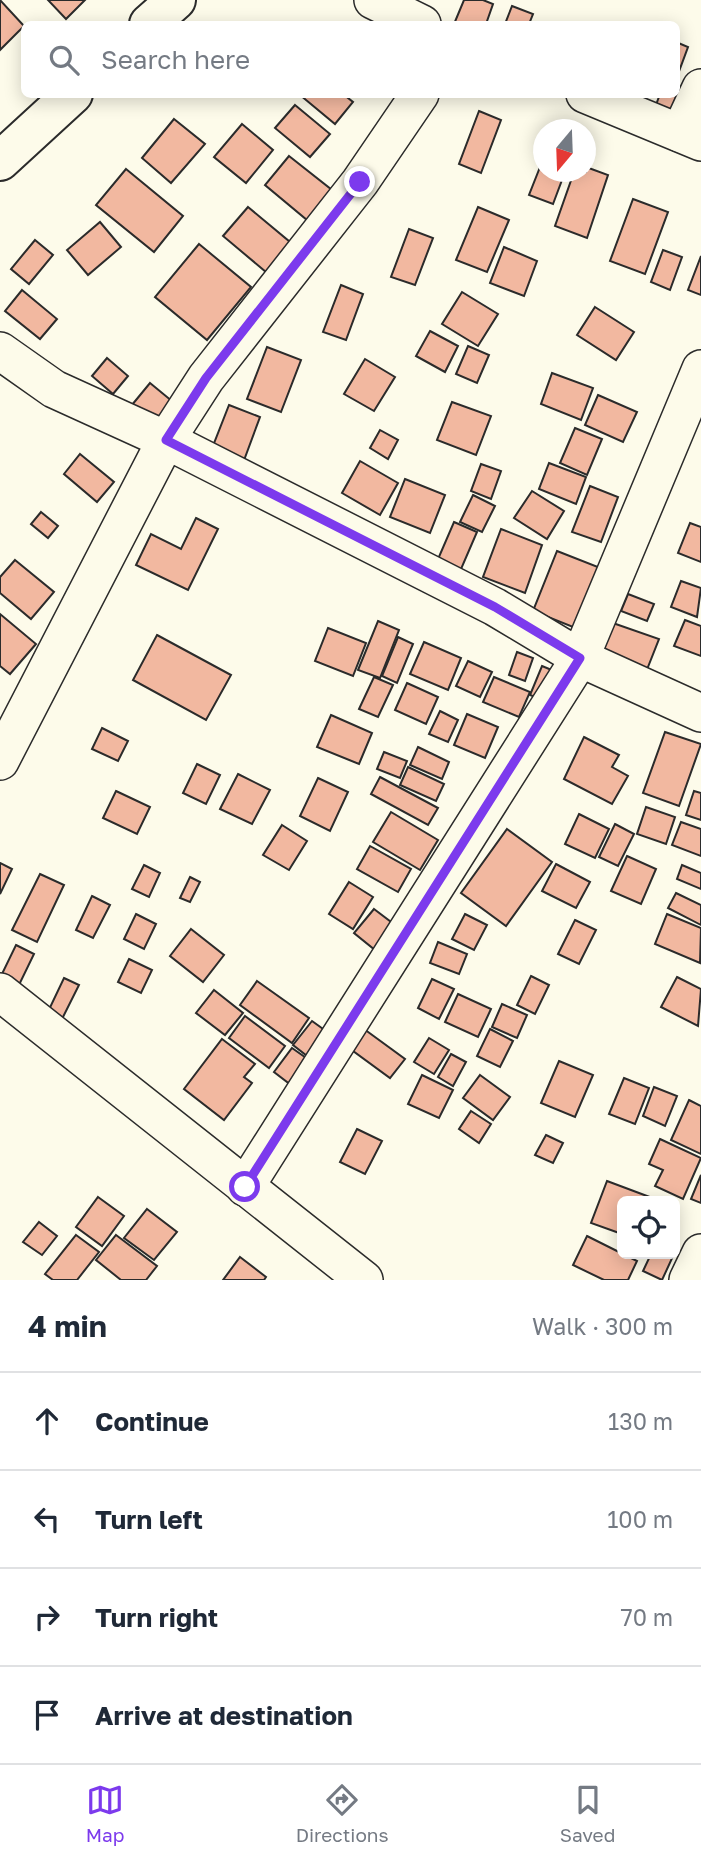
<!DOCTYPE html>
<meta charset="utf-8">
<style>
body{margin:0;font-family:"Golos Text",sans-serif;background:#f2f2f3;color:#1f2937}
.controls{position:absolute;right:21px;bottom:21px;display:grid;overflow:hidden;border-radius:10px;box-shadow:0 4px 18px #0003}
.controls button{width:63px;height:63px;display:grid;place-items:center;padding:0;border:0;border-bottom:2px solid #e0e1e3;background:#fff;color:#1f2937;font:35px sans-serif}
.compass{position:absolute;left:533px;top:119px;width:63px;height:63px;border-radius:50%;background:#fff;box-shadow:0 4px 18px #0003;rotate:199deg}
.stop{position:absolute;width:21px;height:21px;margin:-16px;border:5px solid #7c3aed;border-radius:50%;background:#fff}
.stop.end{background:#7c3aed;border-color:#fff;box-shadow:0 2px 7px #0008}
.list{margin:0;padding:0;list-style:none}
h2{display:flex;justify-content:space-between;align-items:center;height:91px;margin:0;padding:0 28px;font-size:30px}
h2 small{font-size:23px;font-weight:400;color:#747a83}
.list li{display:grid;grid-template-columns:46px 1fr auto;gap:21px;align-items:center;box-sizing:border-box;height:98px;padding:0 28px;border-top:2px solid #e0e1e3}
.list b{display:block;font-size:26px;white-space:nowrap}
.list em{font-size:23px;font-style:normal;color:#747a83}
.icon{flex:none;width:38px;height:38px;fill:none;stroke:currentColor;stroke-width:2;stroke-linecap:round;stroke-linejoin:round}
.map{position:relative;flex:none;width:701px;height:1280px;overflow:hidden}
.search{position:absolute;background:#fff;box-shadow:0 4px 18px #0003;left:21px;right:21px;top:21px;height:77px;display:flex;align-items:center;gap:18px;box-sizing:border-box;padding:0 24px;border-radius:10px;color:#747a83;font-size:26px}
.sheet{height:483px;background:#fff}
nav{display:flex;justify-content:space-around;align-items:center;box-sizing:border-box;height:98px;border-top:2px solid #e0e1e3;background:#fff;font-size:19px;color:#747a83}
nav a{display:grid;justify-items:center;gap:4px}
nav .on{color:#7c3aed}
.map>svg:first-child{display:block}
.building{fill:#f2b8a0;stroke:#2b2b2b;stroke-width:2}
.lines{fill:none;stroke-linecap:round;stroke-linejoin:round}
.minor-casing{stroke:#2b2b2b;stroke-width:40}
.major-casing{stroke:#2b2b2b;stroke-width:42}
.minor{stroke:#fdfbea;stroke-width:37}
.major{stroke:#fdfbea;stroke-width:38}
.route{stroke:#7c3aed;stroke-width:9}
</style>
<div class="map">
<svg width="701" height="1280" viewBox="0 0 701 1280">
<rect width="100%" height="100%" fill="#fdfbea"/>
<g class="building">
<path d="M0 0 24 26 0 50Z"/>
<path d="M48 0H85L66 19Z"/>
<path d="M464 0H483L493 4 486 24H454Z"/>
<path d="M512 6 533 14 529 24H505Z"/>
<path d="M676 42 688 47 678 74 676 73Z"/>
<path d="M676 90 678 91 671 111 656 105 660 94H676Z"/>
<path d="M343 94 353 102 335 124 300 95Z"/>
<path d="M295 105 330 134 310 157 275 128Z"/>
<path d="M479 111 501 120 481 173 459 164Z"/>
<path d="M174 119 205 144 171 183 142 158Z"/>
<path d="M242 124 273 150 246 183 214 157Z"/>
<path d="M289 156 332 190 307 220 265 185Z"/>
<path d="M544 157V172H565L553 204 529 195Z"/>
<path d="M586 167 608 175 587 238 555 226 574 172H586Z"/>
<path d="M126 169 183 216 154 252 96 205Z"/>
<path d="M633 199 668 212 645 274 610 261Z"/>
<path d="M248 207 290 242 266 272 223 236Z"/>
<path d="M478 207 509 220 487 272 456 260Z"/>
<path d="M100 222 121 247 88 275 67 250Z"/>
<path d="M409 229 433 238 415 285 391 277Z"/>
<path d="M35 240 53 255 29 284 11 269Z"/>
<path d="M199 244 251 287 207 340 155 297Z"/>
<path d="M504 247 537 261 524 296 490 283Z"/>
<path d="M663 250 682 257 670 290 651 282Z"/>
<path d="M701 256V295L688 290Z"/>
<path d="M341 285 363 294 346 340 323 332Z"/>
<path d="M22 290 57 319 40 339 5 311Z"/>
<path d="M462 292 498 314 478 346 442 324Z"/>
<path d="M595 307 634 332 616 360 577 335Z"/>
<path d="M430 331 458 346 445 372 416 356Z"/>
<path d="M468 346 489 355 477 383 456 374Z"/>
<path d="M267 347 301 360 281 412 247 399Z"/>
<path d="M107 358 128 376 113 394 92 376Z"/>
<path d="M365 359 395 377 374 411 344 394Z"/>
<path d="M552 373 593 388 581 420 541 404Z"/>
<path d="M150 383 178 406 154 434 127 411Z"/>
<path d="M598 395 637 412 623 442 585 425Z"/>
<path d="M452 402 491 416 476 455 437 440Z"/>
<path d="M229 405 260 417 243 463 211 451Z"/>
<path d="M575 428 602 439 587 475 560 463Z"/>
<path d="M380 430 398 440 388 459 370 448Z"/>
<path d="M80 454 114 482 97 502 64 474Z"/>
<path d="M360 461 398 483 380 515 342 493Z"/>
<path d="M549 463 586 477 576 504 539 489Z"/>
<path d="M481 464 501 471 491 499 471 491Z"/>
<path d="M405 479 445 495 430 533 390 517Z"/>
<path d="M590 486 618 497 601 542 572 532Z"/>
<path d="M532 491 564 511 547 539 514 518Z"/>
<path d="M473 495 495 506 482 532 460 522Z"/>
<path d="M41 512 58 526 48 538 31 524Z"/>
<path d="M196 518 218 529 188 590 136 565 151 534 181 549Z"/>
<path d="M454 522 477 532 455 583 432 573Z"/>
<path d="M690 523 701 527V562L678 553Z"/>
<path d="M501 529 542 545 525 593 483 577Z"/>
<path d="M557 551 603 569 578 629 533 611Z"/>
<path d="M15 560 54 592 31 619 0 593V577Z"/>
<path d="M681 581 701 588 697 617 671 607Z"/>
<path d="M628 594 654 604 647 621 621 611Z"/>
<path d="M0 614 36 644 10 674 0 666Z"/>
<path d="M685 620 701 626V656L674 646Z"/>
<path d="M378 621 399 630 380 678 358 670Z"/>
<path d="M610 622 659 639 646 672 598 653Z"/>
<path d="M328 628 366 643 353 676 315 661Z"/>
<path d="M157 635 231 675 206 720 133 680Z"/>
<path d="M398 637 413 644 397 683 382 676Z"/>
<path d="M424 642 461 658 448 690 410 674Z"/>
<path d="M517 652 533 658 525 681 509 675Z"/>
<path d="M468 661 492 672 480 697 456 686Z"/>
<path d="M542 666 559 673 547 702 530 695Z"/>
<path d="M374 677 393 685 378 717 359 709Z"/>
<path d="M494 677 530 692 519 717 483 702Z"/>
<path d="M407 683 438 697 426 724 395 710Z"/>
<path d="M440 711 458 720 448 742 429 734Z"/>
<path d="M467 714 498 727 485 758 454 745Z"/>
<path d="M331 715 372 733 359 764 317 747Z"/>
<path d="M102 728 128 741 118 761 92 749Z"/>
<path d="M665 732 701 744 679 806 643 793Z"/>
<path d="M584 737 619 755 612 767 628 776 612 804 564 779Z"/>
<path d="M418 747 449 762 442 779 410 765Z"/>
<path d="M384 752 407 761 400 778 377 769Z"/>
<path d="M197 764 220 775 206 804 183 793Z"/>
<path d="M408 767 444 784 436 801 400 785Z"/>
<path d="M238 774 270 790 252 824 220 809Z"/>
<path d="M380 777 438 808 428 825 371 794Z"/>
<path d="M318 778 348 792 330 831 300 816Z"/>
<path d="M116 791 150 807 137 834 103 818Z"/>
<path d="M694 791 701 793V820L686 815Z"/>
<path d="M646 807 675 817 666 844 637 834Z"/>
<path d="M391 812 438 840 420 870 373 842Z"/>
<path d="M579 814 609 829 595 858 565 844Z"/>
<path d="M681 822 701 829V856L672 845Z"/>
<path d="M615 824 634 834 618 866 599 857Z"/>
<path d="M282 825 307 841 289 870 263 855Z"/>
<path d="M507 829 552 862 506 926 461 893Z"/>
<path d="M370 846 411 869 398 892 357 869Z"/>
<path d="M627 856 656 869 641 904 611 891Z"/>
<path d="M0 863 12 869 0 894Z"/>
<path d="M556 864 590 882 576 908 542 891Z"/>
<path d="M144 865 160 873 149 897 132 889Z"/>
<path d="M682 865 701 873V889L677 879Z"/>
<path d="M40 874 64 885 37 942 12 930Z"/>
<path d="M190 877 200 882 190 902 180 898Z"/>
<path d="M349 882 373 897 353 929 329 914Z"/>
<path d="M676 893 701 905V925L668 908Z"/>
<path d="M92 896 110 905 93 938 76 930Z"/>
<path d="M374 909 395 925 375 950 354 933Z"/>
<path d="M136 914 156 924 144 949 124 939Z"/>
<path d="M465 914 487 925 474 950 452 939Z"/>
<path d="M667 914 701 928 700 963 655 944Z"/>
<path d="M575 920 596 930 579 964 558 954Z"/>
<path d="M191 929 224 955 203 982 170 956Z"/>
<path d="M438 942 467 954 459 974 430 963Z"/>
<path d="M16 945 34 954 17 989 0 978Z"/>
<path d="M129 959 152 970 141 993 118 982Z"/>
<path d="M531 976 549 985 535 1014 517 1005Z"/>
<path d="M677 977 701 989 698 1026 661 1007Z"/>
<path d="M64 978 79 985 59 1025 45 1018Z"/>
<path d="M432 979 454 989 439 1019 418 1008Z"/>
<path d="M257 981 309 1018 292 1043 240 1005Z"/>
<path d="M214 990 243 1013 225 1035 196 1013Z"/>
<path d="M458 994 491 1009 478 1037 445 1022Z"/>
<path d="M502 1004 527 1015 517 1038 492 1027Z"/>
<path d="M245 1016 285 1046 269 1068 229 1038Z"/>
<path d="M312 1021 330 1034 311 1059 293 1045Z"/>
<path d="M364 1029 405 1059 390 1078 349 1048Z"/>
<path d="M490 1029 513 1041 500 1067 477 1056Z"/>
<path d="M429 1038 449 1050 434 1074 414 1062Z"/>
<path d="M222 1039 255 1064 244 1077 252 1083 224 1120 184 1089Z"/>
<path d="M292 1048 309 1060 291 1085 274 1072Z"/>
<path d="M451 1054 466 1062 453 1086 438 1077Z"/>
<path d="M559 1061 593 1075 575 1117 541 1103Z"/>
<path d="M422 1075 453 1090 439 1118 408 1104Z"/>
<path d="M480 1075 510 1097 493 1120 463 1098Z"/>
<path d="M624 1078 649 1088 635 1124 609 1114Z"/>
<path d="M654 1087 677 1096 665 1126 643 1116Z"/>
<path d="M689 1100 701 1106V1154L671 1140Z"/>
<path d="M471 1111 491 1124 479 1143 459 1129Z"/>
<path d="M357 1129 382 1141 365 1174 340 1162Z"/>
<path d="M546 1135 563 1143 553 1163 535 1155Z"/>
<path d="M660 1139 701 1158 683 1199 655 1186 663 1170 649 1164Z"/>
<path d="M701 1175V1203L691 1199Z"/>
<path d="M607 1181 655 1199 622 1201V1234L591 1223Z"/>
<path d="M98 1197 124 1216 102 1246 76 1227Z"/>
<path d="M147 1209 177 1232 154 1260 124 1238Z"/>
<path d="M39 1222 57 1236 42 1255 23 1242Z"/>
<path d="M76 1235 99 1252 77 1280H53L45 1274Z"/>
<path d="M116 1235 157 1266 146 1280H121L96 1260Z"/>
<path d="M587 1236 637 1261 628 1280H604L573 1265Z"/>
<path d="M651 1254H674L662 1280 643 1271Z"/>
<path d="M240 1257 266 1277 264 1280H223Z"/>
</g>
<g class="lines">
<g class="minor-casing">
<g id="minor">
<path d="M373 0 422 24"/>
<path d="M585 94 701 142"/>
<path d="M680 133 701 88"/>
<path d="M0 351 54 389 166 440 495 607 580 658 701 713"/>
<path d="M0 761 166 440 206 378 360 182 420 94"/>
<path d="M0 992 364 1280"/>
<path d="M245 1187 580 658 701 369"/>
<path d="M688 1280 701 1253"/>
</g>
</g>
<g class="major-casing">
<g id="major">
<path d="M149 24 176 0"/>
<path d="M0 161 73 94"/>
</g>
</g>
<use href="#minor" class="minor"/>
<use href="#major" class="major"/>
</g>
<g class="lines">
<path class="route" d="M245 1187 580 658 495 607 166 440 206 378 360 182"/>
</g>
</svg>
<div class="controls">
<button><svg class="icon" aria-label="locate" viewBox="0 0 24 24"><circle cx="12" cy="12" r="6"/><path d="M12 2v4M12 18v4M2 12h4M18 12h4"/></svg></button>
</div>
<svg class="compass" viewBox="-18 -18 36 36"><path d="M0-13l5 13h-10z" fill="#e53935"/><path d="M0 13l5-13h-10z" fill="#747a83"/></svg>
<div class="stop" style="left:245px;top:1187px"></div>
<div class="stop end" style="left:360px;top:182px"></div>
<div class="search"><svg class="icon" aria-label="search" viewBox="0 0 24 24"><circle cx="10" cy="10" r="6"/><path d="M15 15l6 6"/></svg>Search here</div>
</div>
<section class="sheet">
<h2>4 min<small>Walk · 300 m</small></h2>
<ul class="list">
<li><svg class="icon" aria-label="ahead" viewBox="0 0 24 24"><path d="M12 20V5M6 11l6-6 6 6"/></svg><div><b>Continue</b></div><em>130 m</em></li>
<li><svg class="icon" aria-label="left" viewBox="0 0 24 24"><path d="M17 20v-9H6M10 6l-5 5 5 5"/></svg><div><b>Turn left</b></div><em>100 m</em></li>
<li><svg class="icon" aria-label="right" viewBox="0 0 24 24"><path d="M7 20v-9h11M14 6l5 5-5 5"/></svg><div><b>Turn right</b></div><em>70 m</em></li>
<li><svg class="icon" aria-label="arrive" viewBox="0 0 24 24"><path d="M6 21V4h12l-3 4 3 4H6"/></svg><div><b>Arrive at destination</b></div></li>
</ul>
</section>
<nav>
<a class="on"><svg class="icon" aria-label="map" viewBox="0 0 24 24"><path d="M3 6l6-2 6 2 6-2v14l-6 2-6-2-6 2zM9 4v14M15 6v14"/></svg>Map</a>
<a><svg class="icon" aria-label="directions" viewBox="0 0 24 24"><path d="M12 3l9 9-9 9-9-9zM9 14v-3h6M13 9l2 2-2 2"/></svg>Directions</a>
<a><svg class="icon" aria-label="saved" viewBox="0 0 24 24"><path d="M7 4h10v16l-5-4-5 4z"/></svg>Saved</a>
</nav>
